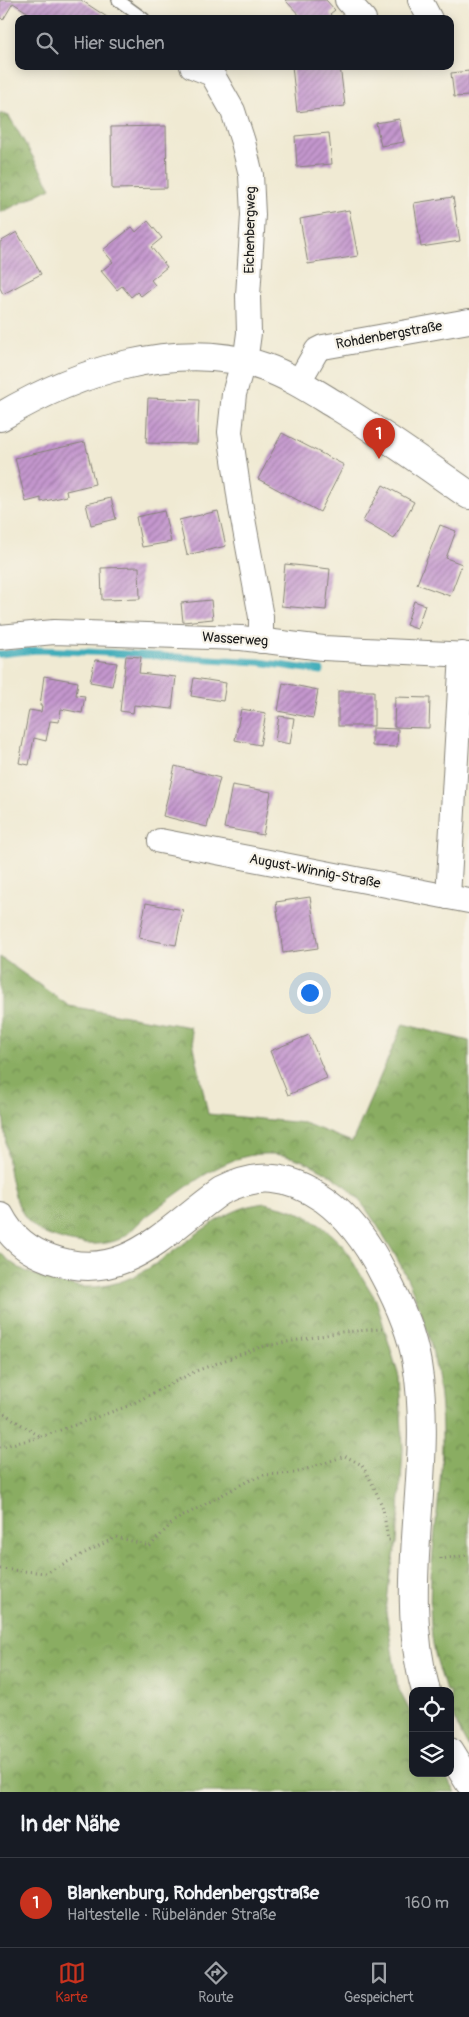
<!DOCTYPE html>
<html lang="de">
<meta charset="utf-8">
<style>
body{margin:0;font-family:Pangolin,sans-serif;background:#242831;color:#f1f3f6}
.controls{position:absolute;right:15px;bottom:15px;display:grid;overflow:hidden;border-radius:10px;box-shadow:0 2px 12px #0003}
.controls button{width:45px;height:45px;display:grid;place-items:center;padding:0;border:0;border-bottom:1px solid #363941;background:#171b24;color:#f1f3f6;font:25px sans-serif}
.you{position:absolute;left:309px;top:992px;width:18px;height:18px;margin:-12px;border:4px solid #fff;border-radius:50%;background:#1a73e8;box-shadow:0 0 0 8px #1a73e833}
.badge{display:grid;place-items:center;width:32px;height:32px;border-radius:50%;background:#c8321e;color:#fff;font-size:16px;font-weight:700}
.pin{position:absolute;translate:-50% -41px;filter:drop-shadow(0 1px 2px #0008)}
.pin::after{content:'';position:absolute;top:26px;width:18px;height:15px;background:inherit;clip-path:polygon(0 0,100% 0,50% 100%)}
.list{margin:0;padding:0;list-style:none}
h2{display:flex;justify-content:space-between;align-items:center;height:65px;margin:0;padding:0 20px;font-size:21px}
h2 small{font-size:16px;font-weight:400;color:#9ea1a6}
.list li{display:grid;grid-template-columns:32px 1fr auto;gap:15px;align-items:center;box-sizing:border-box;height:90px;padding:0 20px;border-top:1px solid #363941}
.list b{display:block;font-size:19px;white-space:nowrap}
.list p{margin:0;font-size:16px;white-space:nowrap;color:#9ea1a6}
.list em{font-size:16px;font-style:normal;color:#9ea1a6}
.icon{flex:none;width:28px;height:28px;fill:none;stroke:currentColor;stroke-width:2;stroke-linecap:round;stroke-linejoin:round}
.map{position:relative;flex:none;width:469px;height:1792px;overflow:hidden}
.search{position:absolute;background:#171b24;box-shadow:0 2px 12px #0003;left:15px;right:15px;top:15px;height:55px;display:flex;align-items:center;gap:12px;box-sizing:border-box;padding:0 18px;border-radius:10px;color:#9ea1a6;font-size:19px}
.sheet{height:155px;background:#171b24}
nav{display:flex;justify-content:space-around;align-items:center;box-sizing:border-box;height:70px;border-top:1px solid #363941;background:#171b24;font-size:14px;color:#9ea1a6}
nav a{display:grid;justify-items:center;gap:2px}
nav .on{color:#c8321e}
.map>svg:first-child{display:block}
.forest{fill:url(#forest-crowns);stroke:#53643f}
.lines{fill:none;stroke-linecap:round;stroke-linejoin:round}
.stream{stroke:#3cacb9;stroke-width:7}
.building{fill:url(#building-hatch)}
.lane-casing{stroke:#868378;stroke-width:14}
.street-casing{stroke:#868378;stroke-width:26}
.primary-casing{stroke:#868378;stroke-width:30}
.path{stroke:#868378;stroke-width:3;stroke-dasharray:1 4;stroke-linecap:butt}
.lane{stroke:#fff;stroke-width:11}
.street{stroke:#fff;stroke-width:24}
.primary{stroke:#fff;stroke-width:28}
.labels{text-anchor:middle;dominant-baseline:central;stroke-width:4.5;stroke-linejoin:round;paint-order:stroke}
.street-label{font-size:14px;fill:#1c1c1c;stroke:#f7f3e8}
</style>
<div class="map">
<svg width="469" height="1792" viewBox="0 0 469 1792">
<defs>
<pattern id="forest-crowns" width="20" height="18" patternUnits="userSpaceOnUse" patternTransform="scale(1.25)"><rect width="20" height="18" fill="#8aad62"/><path d="M2 6a3 3 0 1 1 6 0M12 15a3 3 0 1 1 6 0" fill="none" stroke="#708c50"/></pattern>
<pattern id="building-hatch" width="6" height="6" patternUnits="userSpaceOnUse" patternTransform="scale(1.25)"><rect width="6" height="6" fill="#c497ce"/><path d="M-1 1l2-2M0 6l6-6M5 7l2-2" fill="none" stroke="#9e7aa6"/></pattern>
</defs>
<rect width="100%" height="100%" fill="#f7f3e8"/>
<filter id="ink" filterUnits="userSpaceOnUse"><feTurbulence type="fractalNoise" baseFrequency=".02" numOctaves="2"/><feDisplacementMap in="SourceGraphic" scale="10" xChannelSelector="R" yChannelSelector="G"/><feConvolveMatrix kernelMatrix="1 2 1 2 8 2 1 2 1" color-interpolation-filters="sRGB"/></filter>
<filter id="wash" filterUnits="userSpaceOnUse"><feTurbulence type="fractalNoise" baseFrequency=".0096" numOctaves="4" result="noise"/><feDisplacementMap in="SourceGraphic" scale="20" xChannelSelector="R" yChannelSelector="G"/><feGaussianBlur stdDeviation="1.12" result="paint"/><feColorMatrix in="noise" values="0 0 0 0 0 0 0 0 0 0 0 0 0 0 0 0 0 1.4 0 .05"/><feComposite in="paint" operator="in"/></filter>
<g filter="url(#wash)">
<rect width="100%" height="100%" fill="#f0ead3"/>
<g class="forest">
<path d="M0 113 9 116 51 188 0 213Z"/>
<path d="M0 957 69 1006 190 1027 208 1114 304 1123 352 1142 403 1024 469 1041V1748C458 1730 450 1711 450 1691H446C441 1674 434 1655 432 1637 425 1573 441 1509 442 1446 443 1375 428 1314 394 1253 380 1230 361 1196 339 1181 258 1124 214 1167 147 1216 138 1222 130 1234 120 1239 105 1246 82 1245 66 1241 54 1237 43 1235 34 1227 7 1205 7 1146 3 1113L0 1105Z"/>
<path d="M265 1203 286 1208 305 1215 324 1228 344 1247 376 1300 399 1377 403 1449 397 1543 390 1574 386 1612 398 1688 413 1717V1773H443L456 1792H0V1252C15 1269 34 1276 56 1281 64 1283 73 1286 82 1287 158 1291 195 1211 265 1203Z"/>
</g>
<g class="lines">
<path class="stream" d="M0 654 36 650 110 653 259 662 321 671"/>
</g>
<g id="blocks">
<g class="building">
<path d="M0 0H81L110 19H38L13 3 3 20 0 17Z"/>
<path d="M285 0H326L335 10 330 14 335 19H303Z"/>
<path d="M292 66H340L345 106 297 112Z"/>
<path d="M469 71V96L454 97 451 73Z"/>
<path d="M399 119 404 142 381 146 376 123Z"/>
<path d="M166 126 167 188 112 189 111 127Z"/>
<path d="M329 133 332 164 297 167 295 136Z"/>
<path d="M453 197 460 241 421 247 414 203Z"/>
<path d="M349 210 358 256 308 264 300 219Z"/>
<path d="M148 221 162 238 151 247 167 267 151 280 155 285 141 296 137 292 131 297 122 286 117 290 101 271 113 262 103 250 132 227 136 232Z"/>
<path d="M17 232 41 274 3 294 0 288V242Z"/>
<path d="M148 398 199 400 197 444 146 443Z"/>
<path d="M282 433 344 465 320 512 258 479Z"/>
<path d="M85 442 95 484 66 491 67 496 41 502V498L26 502 15 458Z"/>
<path d="M383 485 414 502 394 539 363 521Z"/>
<path d="M111 498 116 519 91 525 86 504Z"/>
<path d="M164 511 171 542 142 547 136 517Z"/>
<path d="M218 511 226 546 187 555 179 520Z"/>
<path d="M440 525 456 531 446 558 462 564 450 596 417 584Z"/>
<path d="M285 564 330 569 326 610 281 606Z"/>
<path d="M139 567 140 599 102 600 101 568Z"/>
<path d="M211 600 213 619 183 622 181 603Z"/>
<path d="M414 601 425 605 417 629 406 625Z"/>
<path d="M126 656 141 657 139 673 176 677 172 709 134 705 133 713 120 711Z"/>
<path d="M95 660 117 663 112 686 90 682Z"/>
<path d="M44 676 78 682 76 695 85 696 82 713 61 709 59 722 50 721 46 741 34 738 29 765 19 763 29 710 41 712 42 706H40Z"/>
<path d="M194 678 226 683 223 701 191 696Z"/>
<path d="M283 683 318 690 313 718 278 711Z"/>
<rect x="338" y="691" width="36" height="35"/>
<path d="M395 697 430 698 429 728 394 727Z"/>
<path d="M241 709 266 713 260 745 235 740Z"/>
<path d="M279 716 294 718 290 744 275 741Z"/>
<path d="M372 728 398 729 397 747 372 746Z"/>
<path d="M175 766 220 778 207 827 163 816Z"/>
<path d="M232 785 271 792 263 835 224 828Z"/>
<path d="M310 897 318 948 283 953 276 902Z"/>
<path d="M146 903 183 910 176 945 139 938Z"/>
<path d="M309 1035 327 1078 288 1095 270 1051Z"/>
</g>
</g>
</g>
<g filter="url(#ink)">
<use href="#blocks" fill-opacity="0" stroke="#868378" stroke-width="1"/>
<g class="lines">
<g class="lane-casing">
<path id="lane" d="M118 0 144 19"/>
</g>
<g class="street-casing">
<g id="street">
<path d="M347 0 364 19"/>
<path d="M420 0 430 19"/>
<path d="M192 66 212 74 233 111 243 142 251 175 253 215 248 296 249 333 247 348 234 394 230 432 241 508 261 617V641"/>
<path d="M298 383 317 350 323 347 469 321"/>
<path d="M0 637 54 632 241 638 323 648 469 655"/>
<path d="M160 841 469 901"/>
<path d="M448 897 462 654"/>
</g>
</g>
<g class="primary-casing">
<g id="primary">
<path d="M0 417C76 372 176 338 264 367 290 376 314 392 337 406 383 434 426 465 469 495"/>
<path d="M0 1216C11 1238 28 1251 51 1259 125 1286 166 1229 221 1191 258 1172 289 1175 324 1199 350 1218 370 1247 384 1275 399 1303 412 1333 417 1364 435 1473 395 1583 426 1691"/>
<path d="M450 1751 469 1782"/>
</g>
</g>
<g class="path">
<path d="M0 1411 41 1437 0 1447"/>
<path d="M41 1437 128 1406 196 1371 260 1347 342 1332 382 1329"/>
<path d="M441 1558V1559L469 1555"/>
<path d="M0 1569 46 1573 116 1537 150 1546 174 1521 246 1482 264 1475 295 1473 345 1456 362 1465 374 1487 383 1508 388 1540H391"/>
</g>
<use href="#lane" class="lane"/>
<use href="#street" class="street"/>
<use href="#primary" class="primary"/>
</g>
</g>
<g class="labels">
<g class="street-label">
<text transform="translate(250 230) rotate(-89)">Eichenbergweg</text>
<text transform="translate(389 335) rotate(-10)">Rohdenbergstraße</text>
<text transform="translate(235 639) rotate(4)">Wasserweg</text>
<text transform="translate(315 871) rotate(11)">August-Winnig-Straße</text>
</g>
</g>
</svg>
<div class="controls">
<button><svg class="icon" aria-label="locate" viewBox="0 0 24 24"><circle cx="12" cy="12" r="6"/><path d="M12 2v4M12 18v4M2 12h4M18 12h4"/></svg></button>
<button><svg class="icon" aria-label="layers" viewBox="0 0 24 24"><path d="M12 4l9 5-9 5-9-5zM3 14l9 5 9-5"/></svg></button>
</div>
<div class="you"></div>
<div class="pin badge" style="left:379px;top:459px">1</div>
<div class="search"><svg class="icon" aria-label="search" viewBox="0 0 24 24"><circle cx="10" cy="10" r="6"/><path d="M15 15l6 6"/></svg>Hier suchen</div>
</div>
<section class="sheet">
<h2>In der Nähe<small></small></h2>
<ul class="list">
<li><span class="badge">1</span><div><b>Blankenburg, Rohdenbergstraße</b><p>Haltestelle · Rübeländer Straße</p></div><em>160 m</em></li>
</ul>
</section>
<nav>
<a class="on"><svg class="icon" aria-label="map" viewBox="0 0 24 24"><path d="M3 6l6-2 6 2 6-2v14l-6 2-6-2-6 2zM9 4v14M15 6v14"/></svg>Karte</a>
<a><svg class="icon" aria-label="directions" viewBox="0 0 24 24"><path d="M12 3l9 9-9 9-9-9zM9 14v-3h6M13 9l2 2-2 2"/></svg>Route</a>
<a><svg class="icon" aria-label="saved" viewBox="0 0 24 24"><path d="M7 4h10v16l-5-4-5 4z"/></svg>Gespeichert</a>
</nav>
